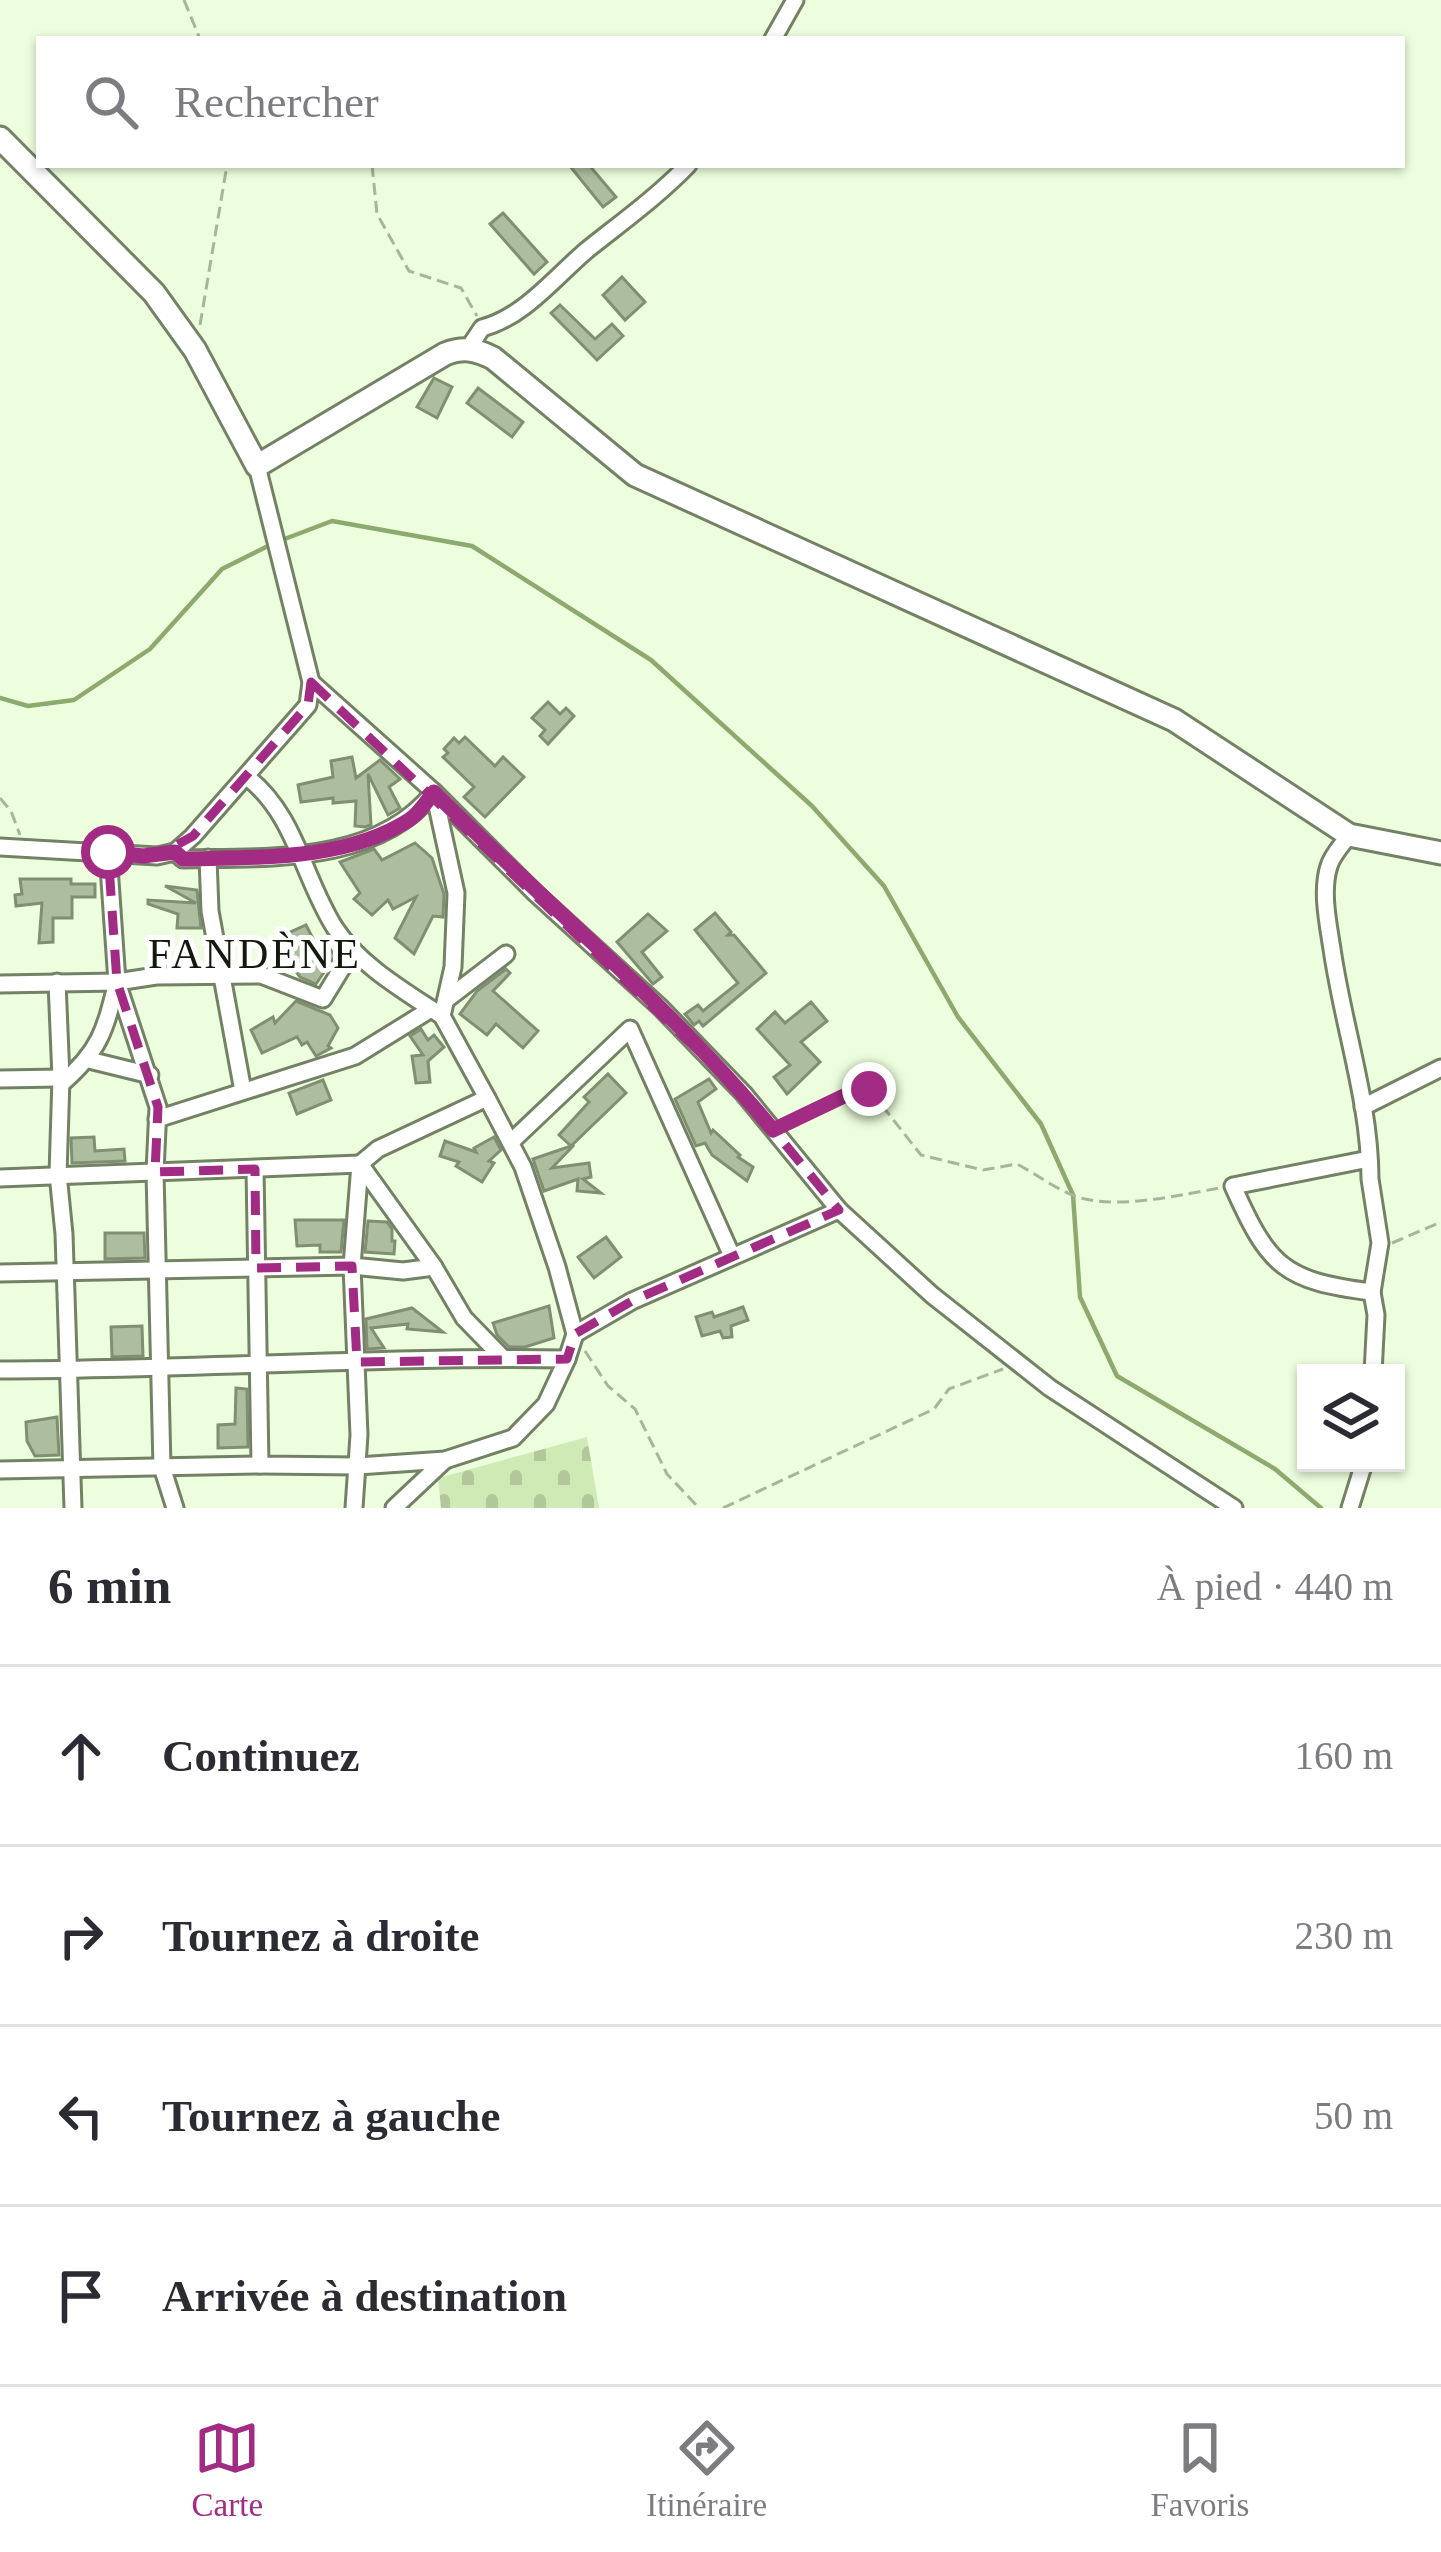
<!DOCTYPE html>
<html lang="fr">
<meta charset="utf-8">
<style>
body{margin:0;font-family:"Times New Roman",serif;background:#f2f2f3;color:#2b2b33}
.controls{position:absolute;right:36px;bottom:36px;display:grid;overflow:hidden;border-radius:0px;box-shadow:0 3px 9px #0004}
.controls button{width:108px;height:108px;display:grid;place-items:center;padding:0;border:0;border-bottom:3px solid #e1e1e2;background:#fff;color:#2b2b33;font:60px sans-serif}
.stop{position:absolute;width:36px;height:36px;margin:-27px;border:9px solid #a22c84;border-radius:50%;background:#fff}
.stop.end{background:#a22c84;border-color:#fff;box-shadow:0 3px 12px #0008}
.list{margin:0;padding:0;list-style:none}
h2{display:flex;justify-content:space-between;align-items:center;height:156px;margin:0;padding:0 48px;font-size:51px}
h2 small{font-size:39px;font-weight:400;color:#7c7c81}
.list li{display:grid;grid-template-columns:78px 1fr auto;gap:36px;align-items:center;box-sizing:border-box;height:180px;padding:0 48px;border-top:3px solid #e1e1e2}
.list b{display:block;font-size:45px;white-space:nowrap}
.list em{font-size:39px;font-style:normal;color:#7c7c81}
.icon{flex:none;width:66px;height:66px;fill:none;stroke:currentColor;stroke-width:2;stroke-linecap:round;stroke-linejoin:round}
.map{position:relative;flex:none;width:1441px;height:1508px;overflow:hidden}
.search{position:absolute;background:#fff;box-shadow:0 3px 9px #0004;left:36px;right:36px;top:36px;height:132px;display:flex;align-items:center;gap:30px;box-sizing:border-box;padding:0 42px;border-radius:0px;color:#7c7c81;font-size:45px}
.sheet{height:876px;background:#fff}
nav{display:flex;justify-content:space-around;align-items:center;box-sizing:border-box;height:168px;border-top:3px solid #e1e1e2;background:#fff;font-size:33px;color:#7c7c81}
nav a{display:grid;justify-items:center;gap:6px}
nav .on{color:#a22c84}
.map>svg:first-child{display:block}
.cemetery{fill:url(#cemetery-stones)}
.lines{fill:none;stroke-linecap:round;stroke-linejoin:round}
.stream{stroke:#8caa6d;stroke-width:4.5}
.building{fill:#adbe9e;stroke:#808f72;stroke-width:3}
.minor-casing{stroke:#738264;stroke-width:21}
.major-casing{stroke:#738264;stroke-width:27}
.path{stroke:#a7b59b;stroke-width:3;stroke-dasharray:12 6;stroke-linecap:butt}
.minor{stroke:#fff;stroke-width:15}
.major{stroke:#fff;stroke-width:21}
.route{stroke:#a22c84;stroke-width:15}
.marked{fill:none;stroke:#a22c84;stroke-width:9;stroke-dasharray:24 15;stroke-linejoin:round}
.labels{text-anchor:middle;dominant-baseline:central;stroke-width:10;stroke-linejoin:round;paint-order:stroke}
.quarter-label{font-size:42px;letter-spacing:3px;fill:#13190d;stroke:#fff}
</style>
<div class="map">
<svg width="1441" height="1508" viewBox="0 0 1441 1508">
<defs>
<pattern id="cemetery-stones" width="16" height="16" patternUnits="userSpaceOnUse" patternTransform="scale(3)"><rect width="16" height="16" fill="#d0eab6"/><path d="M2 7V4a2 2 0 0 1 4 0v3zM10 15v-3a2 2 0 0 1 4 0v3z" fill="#b2c89b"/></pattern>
</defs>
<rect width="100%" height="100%" fill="#ecfedd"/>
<path class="cemetery" d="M587 1437 599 1508H441L438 1478Z"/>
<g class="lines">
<g class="stream">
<path d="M282 540 332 521 472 546 651 660 812 806 884 886 958 1017 1041 1124 1073 1195 1080 1297 1117 1376 1275 1469 1321 1508"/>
<path d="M0 698 28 706 74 700 150 649 222 569 272 544"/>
</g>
</g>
<g class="building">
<path d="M569 165H589L616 197 603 207Z"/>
<path d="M503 213 547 262 534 274 490 224Z"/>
<path d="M622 277 645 302 625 320 603 295Z"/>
<path d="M560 305 595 339 612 324 623 336 597 360 551 313Z"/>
<path d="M434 378 452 387 437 418 417 407Z"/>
<path d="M478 388 523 422 512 437 467 403Z"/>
<path d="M548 702 560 714 566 708 574 716 548 744 540 736 545 730 532 718Z"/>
<path d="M465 737 495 766 503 757 524 777 485 817 464 797 474 787 443 757 448 753 444 749 454 738 459 743Z"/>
<path d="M352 757 356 778 380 760 400 779 389 787 400 808 388 815 368 774 371 825 365 827 355 826 356 801 333 803V798L301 802 298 785 333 777 331 761Z"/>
<path d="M415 843 432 858 444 894 443 917 433 916 414 954 395 938 416 897 393 909 388 900 372 915 354 899 360 893 340 862 374 849 382 860Z"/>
<path d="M20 879H71V884H95V897H72V918H53V942L39 943 42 903 16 906 15 895 22 894Z"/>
<path d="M165 886 197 890 201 928H177L178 914 148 904V900L196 903Z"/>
<path d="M715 913 731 932 728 935H734L766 973 703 1026 699 1021 694 1025 685 1014 698 1005 703 1011 738 983 695 930Z"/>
<path d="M648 914 667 931 642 952 662 977 653 984 617 942Z"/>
<path d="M306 925 322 956 330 949 335 956 316 984 300 977 287 959 273 963 266 943Z"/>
<path d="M506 969 510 973 493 991 538 1031 523 1048 496 1024 487 1035 460 1014 477 991Z"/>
<path d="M296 1001 330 1015 338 1028 328 1046 331 1048 316 1056 307 1042 302 1045 297 1037 262 1053 251 1030 273 1017 275 1023Z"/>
<path d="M811 1002 827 1021 801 1042 820 1062 787 1094 774 1077 790 1065 757 1029 775 1012 785 1023Z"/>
<path d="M421 1029 428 1040 434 1035 444 1047 428 1061 430 1082 416 1083 412 1056 423 1055 410 1036Z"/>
<path d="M608 1074 626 1093 571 1146 559 1135 589 1102 584 1097Z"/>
<path d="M709 1079 716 1089 698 1102 711 1133 713 1130 740 1155 738 1157 753 1167 747 1181 712 1155 705 1143 696 1146 675 1099Z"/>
<path d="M323 1080 331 1100 297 1114 289 1093Z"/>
<path d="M94 1137 95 1151 124 1149 125 1161 72 1163 71 1138Z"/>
<path d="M494 1137 501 1150 489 1161 494 1163 482 1182 456 1166 459 1162 440 1156 445 1141 476 1152 474 1148Z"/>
<path d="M574 1145 552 1168 589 1163 591 1177 583 1179 601 1193 577 1191 578 1179 544 1191 533 1159Z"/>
<path d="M295 1220H344L341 1252H320V1245L297 1246Z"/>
<path d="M368 1221 387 1222 392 1229V1241H395L394 1254 365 1252Z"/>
<path d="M105 1233H144L145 1258 105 1259Z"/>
<path d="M606 1237 621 1257 594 1278 578 1257Z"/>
<path d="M549 1306 554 1338 525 1347H509L497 1335 493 1323Z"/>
<path d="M743 1307 748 1320 731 1326 732 1337 723 1338 720 1331 702 1336 696 1317 712 1312 714 1317Z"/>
<path d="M412 1308 443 1332 407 1329 408 1324 371 1328 384 1348 367 1349 366 1319Z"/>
<path d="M142 1326 143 1356 112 1357 111 1327Z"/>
<path d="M236 1388 247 1389 248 1447 218 1448V1425L235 1424Z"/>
<path d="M57 1417 59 1455 35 1456 27 1441 26 1422Z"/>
</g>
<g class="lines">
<g class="minor-casing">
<g id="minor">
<path d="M773 39 795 0"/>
<path d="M468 349 482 328C524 317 554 278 587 250 622 222 657 197 688 165"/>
<path d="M311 682 434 792 535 893 661 1008 744 1094 839 1210 932 1295 1050 1388 1234 1508"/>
<path d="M1349 835C1343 844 1332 855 1329 866 1321 891 1328 923 1332 949 1343 1026 1370 1102 1370 1179L1380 1243 1372 1292C1284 1281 1269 1267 1233 1186L1369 1159"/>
<path d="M0 847 157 856 175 852 193 836 308 705 311 682 257 466"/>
<path d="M108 852 117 982 156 976 261 975 323 999 353 950"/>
<path d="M175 852 183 859C268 857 376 865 434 792L456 893 453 967 442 1016C406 992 359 965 335 928 303 878 296 815 247 777"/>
<path d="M208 858 210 911 243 1091"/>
<path d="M57 982 61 1078 58 1174 64 1234 73 1508"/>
<path d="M117 982 158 1107 155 1172 162 1467 175 1508"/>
<path d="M0 984 117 982C105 1030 100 1051 61 1084"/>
<path d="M446 1000 506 954"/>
<path d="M442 1016 487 1098 378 1149 360 1164 434 1267 464 1318 503 1358"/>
<path d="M89 1060 150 1075"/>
<path d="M0 1079 61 1078"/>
<path d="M487 1098 523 1167 557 1267 575 1334 567 1359"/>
<path d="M1363 1107 1441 1068"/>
<path d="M157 1119 355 1056 431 1009"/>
<path d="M512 1141 630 1029 732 1256"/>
<path d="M0 1178 360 1164 352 1266 359 1435 354 1508"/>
<path d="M0 1273 352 1266 403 1271 434 1267"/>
<path d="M1372 1292 1376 1315 1373 1373"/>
<path d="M575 1334 632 1301 839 1210"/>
<path d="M0 1370C189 1370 378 1356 567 1359L546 1404 513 1438 445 1460 358 1466 260 1465 255 1169"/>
<path d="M0 1470 260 1465"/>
<path d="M394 1508 445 1460"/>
<path d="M1350 1508 1364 1463"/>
</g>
</g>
<g class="major-casing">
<path id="major" d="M0 138 154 293 195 350 257 466 445 354C463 347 475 349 493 358L635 475 1174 720 1349 835 1441 853"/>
</g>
<g class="path">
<path d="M184 0 200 39"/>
<path d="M372 165 377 214 409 271 461 288 477 316"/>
<path d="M200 325 227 165"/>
<path d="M0 798 11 811 20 835"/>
<path d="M789 1122 869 1089 921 1155 983 1170 1017 1164C1038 1175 1062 1194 1085 1199 1123 1208 1181 1195 1219 1188"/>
<path d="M1392 1243 1441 1222"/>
<path d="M585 1351 608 1386 635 1409 667 1474 699 1508"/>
<path d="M723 1508 934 1409 949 1389 1003 1369"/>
</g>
<use href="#minor" class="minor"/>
<use href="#major" class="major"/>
</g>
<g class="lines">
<path class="route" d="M108 852 143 856 175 852 183 859C256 857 345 861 409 820 419 814 426 802 434 792 546 904 672 1007 773 1130L844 1096 869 1089"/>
</g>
<path class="marked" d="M311 682 744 1094 839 1210 632 1301 575 1334 567 1359 357 1362 352 1266 256 1268 255 1169 155 1172 158 1107 117 982 108 852 157 856 193 836 308 705Z"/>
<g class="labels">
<g class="quarter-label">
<text x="255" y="954">FANDÈNE</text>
</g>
</g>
</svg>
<div class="controls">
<button><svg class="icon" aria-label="layers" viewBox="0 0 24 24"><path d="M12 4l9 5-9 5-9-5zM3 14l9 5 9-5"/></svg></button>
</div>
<div class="stop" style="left:108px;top:852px"></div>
<div class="stop end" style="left:869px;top:1089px"></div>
<div class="search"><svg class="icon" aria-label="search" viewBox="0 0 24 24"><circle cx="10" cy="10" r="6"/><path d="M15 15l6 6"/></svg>Rechercher</div>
</div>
<section class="sheet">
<h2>6 min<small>À pied · 440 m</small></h2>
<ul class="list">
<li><svg class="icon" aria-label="ahead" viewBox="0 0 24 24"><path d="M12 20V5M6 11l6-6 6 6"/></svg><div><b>Continuez</b></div><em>160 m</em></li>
<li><svg class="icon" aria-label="right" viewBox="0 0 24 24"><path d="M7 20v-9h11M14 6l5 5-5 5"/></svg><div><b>Tournez à droite</b></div><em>230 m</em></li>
<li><svg class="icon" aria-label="left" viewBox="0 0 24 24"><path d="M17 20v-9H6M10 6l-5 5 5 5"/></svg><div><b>Tournez à gauche</b></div><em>50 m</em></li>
<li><svg class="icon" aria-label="arrive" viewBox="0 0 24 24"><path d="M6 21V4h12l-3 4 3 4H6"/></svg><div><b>Arrivée à destination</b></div></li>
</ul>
</section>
<nav>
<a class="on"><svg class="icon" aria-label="map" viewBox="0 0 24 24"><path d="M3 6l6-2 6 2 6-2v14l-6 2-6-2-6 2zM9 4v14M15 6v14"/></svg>Carte</a>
<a><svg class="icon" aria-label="directions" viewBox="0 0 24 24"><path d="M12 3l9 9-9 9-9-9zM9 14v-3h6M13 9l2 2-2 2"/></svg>Itinéraire</a>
<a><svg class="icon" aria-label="saved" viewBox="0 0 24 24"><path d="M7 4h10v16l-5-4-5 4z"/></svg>Favoris</a>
</nav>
